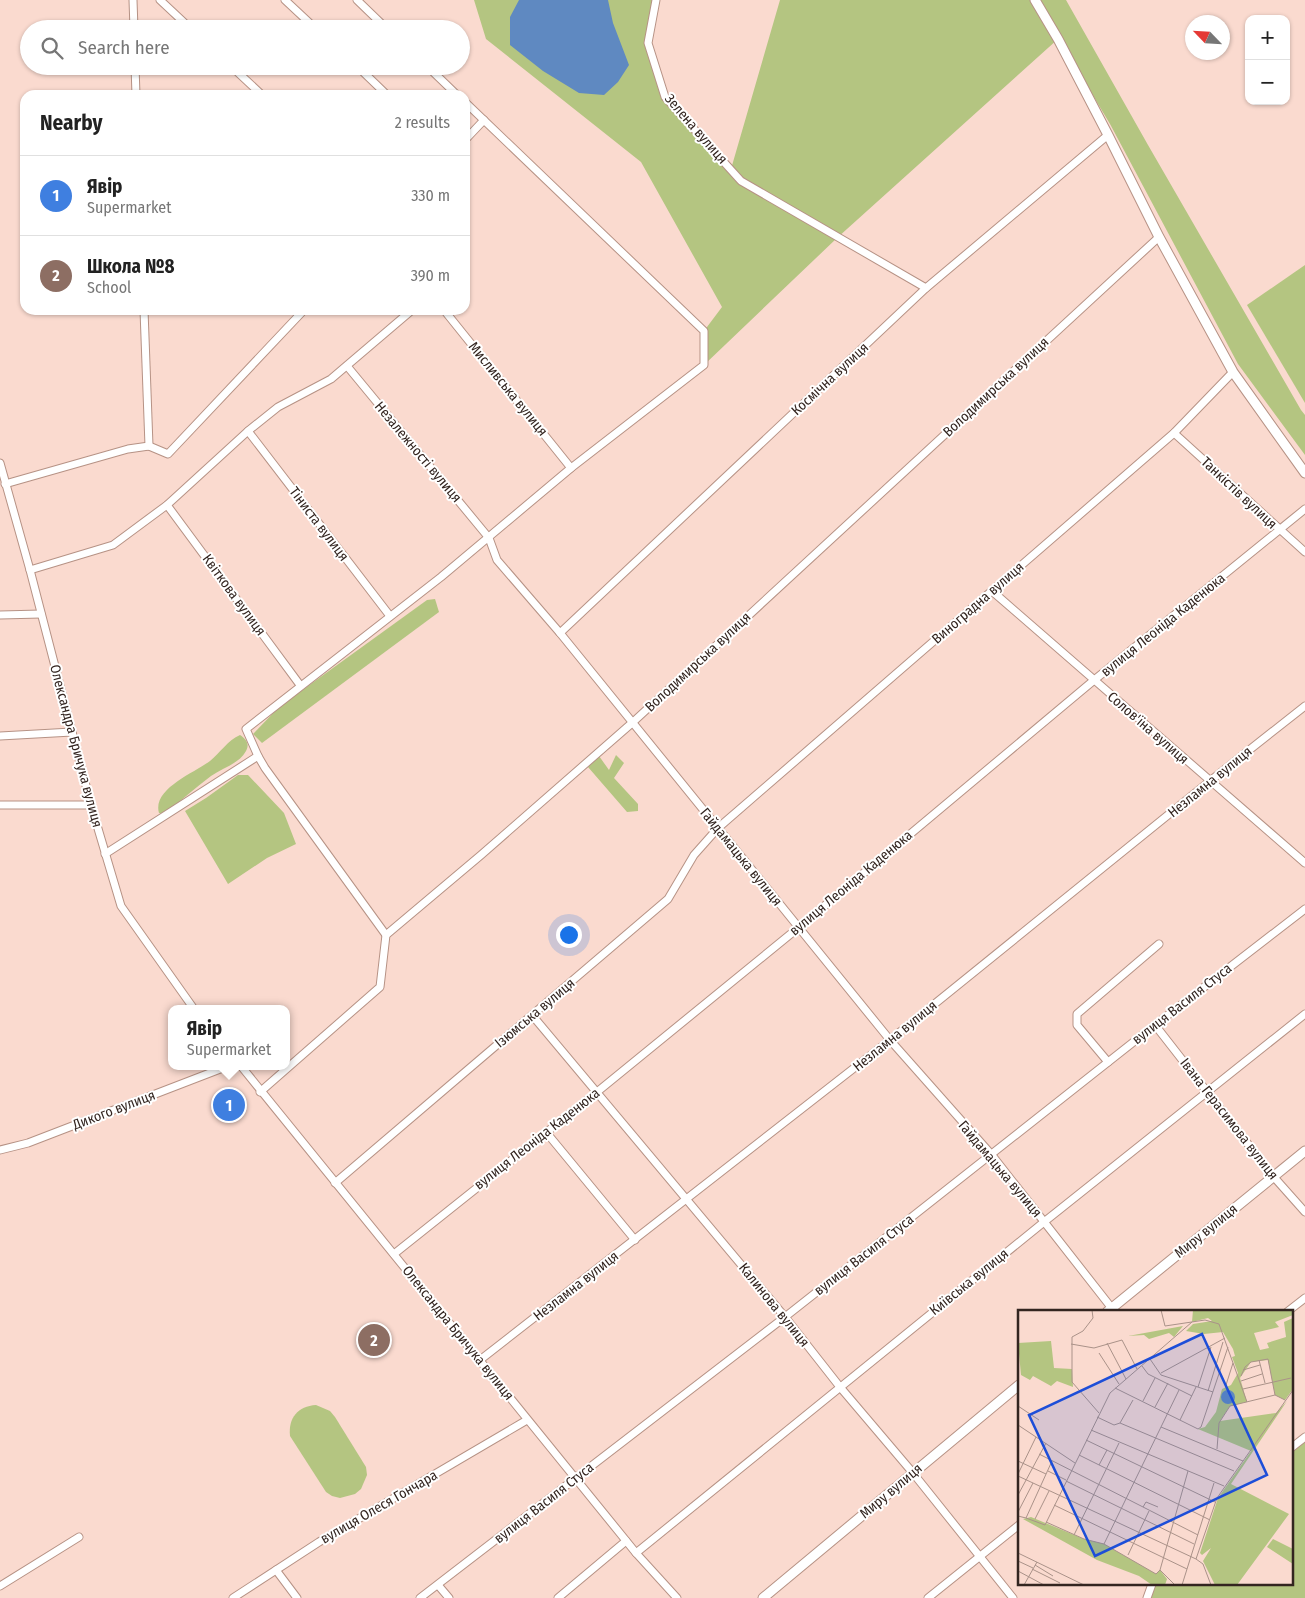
<!DOCTYPE html>
<meta charset="utf-8">
<style>
body{margin:0;font-family:"Fira Sans Condensed",sans-serif;background:#f6f6f6;color:#222}
.controls{position:absolute;right:15px;top:15px;display:grid;overflow:hidden;border-radius:10px;box-shadow:0 1px 4px #0004}
.controls button{width:45px;height:45px;display:grid;place-items:center;padding:0;border:0;border-bottom:1px solid #e0e0e0;background:#fff;color:#222;font:25px sans-serif}
.compass{position:absolute;left:1185px;top:15px;width:45px;height:45px;border-radius:50%;background:#fff;box-shadow:0 1px 4px #0004;rotate:295deg}
.you{position:absolute;left:568px;top:934px;width:18px;height:18px;margin:-12px;border:4px solid #fff;border-radius:50%;background:#1a73e8;box-shadow:0 0 0 8px #1a73e833}
.badge{display:grid;place-items:center;width:32px;height:32px;border-radius:50%;background:#6141b9;color:#fff;font-size:16px;font-weight:700}
.pin{position:absolute;translate:-50% -50%;border:2px solid #fff;box-shadow:0 1px 5px #0006}
.popup{position:absolute;left:168px;top:1005px;width:122px;height:65px;box-sizing:border-box;display:grid;place-content:center;border-radius:10px;background:#fff;filter:drop-shadow(0 1px 4px #0005);font-size:16px;white-space:nowrap;color:#767676}
.popup b{font-size:19px;color:#222}
.popup::after{content:'';position:absolute;left:50%;top:100%;margin-left:-10px;border:10px solid transparent;border-top-color:#fff}
.list{margin:0;padding:0;list-style:none}
h2{display:flex;justify-content:space-between;align-items:center;height:65px;margin:0;padding:0 20px;font-size:21px}
h2 small{font-size:16px;font-weight:400;color:#767676}
.list li{display:grid;grid-template-columns:32px 1fr auto;gap:15px;align-items:center;box-sizing:border-box;height:80px;padding:0 20px;border-top:1px solid #e0e0e0}
.list b{display:block;font-size:19px;white-space:nowrap}
.list p{margin:0;font-size:16px;white-space:nowrap;color:#767676}
.list em{font-size:16px;font-style:normal;color:#767676}
.icon{flex:none;width:28px;height:28px;fill:none;stroke:currentColor;stroke-width:2;stroke-linecap:round;stroke-linejoin:round}
.map{position:relative;flex:none;width:1305px;height:1598px;overflow:hidden}
.search{position:absolute;background:#fff;box-shadow:0 1px 4px #0004;left:20px;top:20px;width:450px;height:55px;display:flex;align-items:center;gap:12px;box-sizing:border-box;padding:0 18px;border-radius:28px;color:#767676;font-size:19px}
.panel{position:absolute;background:#fff;box-shadow:0 1px 4px #0004;left:20px;top:90px;width:450px;height:225px;border-radius:15px}
.map>svg:first-child{display:block}
.green{fill:#b4c581}
.water{fill:#5f89c1}
.lines{fill:none;stroke-linecap:round;stroke-linejoin:round}
.street-casing{stroke:#b69285;stroke-width:9}
.secondary-casing{stroke:#b69285;stroke-width:11}
.street{stroke:#fff;stroke-width:7}
.secondary{stroke:#fff;stroke-width:9}
.labels{text-anchor:middle;dominant-baseline:central;stroke-width:4;stroke-linejoin:round;paint-order:stroke}
.street-label{font-size:14px;fill:#332520;stroke:#fff}
.inset-road{fill:none;stroke:#aa9289;stroke-width:1}
.view{fill:#1d4ed8;fill-opacity:0.15;stroke:#1d4ed8;stroke-width:2.5}
.inset-edge{fill:none;stroke:#332520;stroke-width:2.5}
</style>
<div class="map">
<svg width="1305" height="1598" viewBox="0 0 1305 1598">
<rect width="100%" height="100%" fill="#fadacf"/>
<g class="green">
<path d="M474 0H656L648 43 665 97 731 169 780 0H1035L1058 39 837 238 704 365V331L722 307 641 162 486 39Z"/>
<path d="M1036 0H1066L1148 145 1301 410 1305 415V455L1238 364 1110 124Z"/>
<path d="M1305 265V403L1247 305Z"/>
<path d="M435 599 439 612 262 743 253 734 279 707 427 600Z"/>
<path d="M240 735C246 739 250 744 246 751 239 764 222 768 211 776 195 788 180 801 165 814L159 813C152 789 194 773 210 761 220 753 228 740 240 735Z"/>
<path d="M616 755 624 763 614 778 638 804V811L627 812 588 767 599 756 609 770Z"/>
<path d="M238 775H248L284 813 296 844 267 858 228 884 185 811 206 798Z"/>
<path d="M316 1405 330 1411 335 1417 366 1467 367 1475 361 1489 355 1494 340 1498 332 1496 326 1492 290 1436C288 1418 298 1406 316 1405Z"/>
<path d="M1305 1437V1598H1147L1152 1584H1291V1448Z"/>
</g>
<path class="water" d="M519 0H608L613 23 629 65 618 82 604 95 579 93 543 71 510 45V17Z"/>
<g class="lines">
<g class="street-casing">
<g id="street">
<path d="M133 0 134 29"/>
<path d="M160 0 191 29"/>
<path d="M285 0 316 29"/>
<path d="M357 0 387 29"/>
<path d="M656 0 648 43 665 97 741 181 926 288"/>
<path d="M135 66 136 95"/>
<path d="M231 66 262 95"/>
<path d="M357 66 387 95"/>
<path d="M427 66 457 95"/>
<path d="M465 140 484 120"/>
<path d="M144 310 149 446"/>
<path d="M444 310 571 468"/>
<path d="M347 366 489 538 497 560 560 633 890 1040 991 1154 1114 1311"/>
<path d="M248 431 390 616"/>
<path d="M1174 433 1305 552"/>
<path d="M0 463 30 570 91 805 121 906 194 1009"/>
<path d="M5 484 128 449 149 446 168 454 304 310"/>
<path d="M167 505 300 685"/>
<path d="M30 570 113 545 167 505 248 431 278 407 331 379 412 310"/>
<path d="M992 591 1305 863"/>
<path d="M0 615 41 614"/>
<path d="M560 633 926 288 1108 135"/>
<path d="M0 736 72 732"/>
<path d="M0 805H91"/>
<path d="M105 854 258 756"/>
<path d="M386 935 265 768 258 756 246 729 441 577 571 468 704 365V331L465 102"/>
<path d="M532 1015 785 1317 840 1387 913 1473 1013 1598"/>
<path d="M1155 1025 1273 1176 1305 1212"/>
<path d="M1108 1062 1077 1025V1014L1159 944"/>
<path d="M241 1066 636 1553 677 1598"/>
<path d="M260 1092 380 987 386 935 481 855 632 723 1159 237"/>
<path d="M546 1132 635 1240"/>
<path d="M0 1150 28 1143 228 1066"/>
<path d="M335 1183 661 905 668 899 694 855 718 828 1174 433 1233 372"/>
<path d="M394 1254 597 1092 798 928 1093 681 1305 509"/>
<path d="M1287 1312 1305 1298"/>
<path d="M480 1360 890 1040 1210 781 1305 706"/>
<path d="M1291 1448 1305 1437"/>
<path d="M636 1553 1044 1222 1305 1014"/>
<path d="M276 1570 297 1598"/>
<path d="M438 1585 449 1598"/>
<path d="M0 1586 79 1537"/>
<path d="M233 1598 319 1542 527 1420"/>
<path d="M420 1598 785 1317 1155 1025 1305 909"/>
<path d="M558 1598 626 1541"/>
<path d="M928 1598 1019 1525"/>
<path d="M1147 1598 1152 1584"/>
</g>
</g>
<g class="secondary-casing">
<g id="secondary">
<path d="M1035 0 1058 39 1108 135 1159 237 1233 372 1305 473"/>
<path d="M1107 1312 1305 1151"/>
<path d="M763 1598 1019 1385"/>
</g>
</g>
<use href="#street" class="street"/>
<use href="#secondary" class="secondary"/>
</g>
<g class="labels">
<g class="street-label">
<text transform="translate(696 129) rotate(49)">Зелена вулиця</text>
<text transform="translate(830 379) rotate(-43)">Космічна вулиця</text>
<text transform="translate(996 387) rotate(-43)">Володимирська вулиця</text>
<text transform="translate(508 389) rotate(51)">Мисливська вулиця</text>
<text transform="translate(418 452) rotate(50)">Незалежності вулиця</text>
<text transform="translate(1239 493) rotate(43)">Танкістів вулиця</text>
<text transform="translate(319 524) rotate(53)">Тіниста вулиця</text>
<text transform="translate(234 595) rotate(54)">Квіткова вулиця</text>
<text transform="translate(978 603) rotate(-41)">Виноградна вулиця</text>
<text transform="translate(1163 625) rotate(-39)">вулиця Леоніда Каденюка</text>
<text transform="translate(698 662) rotate(-43)">Володимирська вулиця</text>
<text transform="translate(1148 728) rotate(41)">Солов'їна вулиця</text>
<text transform="translate(76 746) rotate(75)">Олександра Бричука вулиця</text>
<text transform="translate(1210 782) rotate(-39)">Незламна вулиця</text>
<text transform="translate(741 857) rotate(51)">Гайдамацька вулиця</text>
<text transform="translate(851 883) rotate(-40)">вулиця Леоніда Каденюка</text>
<text transform="translate(1182 1004) rotate(-38)">вулиця Василя Стуса</text>
<text transform="translate(535 1013) rotate(-40)">Ізюмська вулиця</text>
<text transform="translate(895 1036) rotate(-39)">Незламна вулиця</text>
<text transform="translate(114 1110) rotate(-21)">Дикого вулиця</text>
<text transform="translate(1229 1119) rotate(52)">Івана Герасимова вулиця</text>
<text transform="translate(537 1139) rotate(-38)">вулиця Леоніда Каденюка</text>
<text transform="translate(1000 1169) rotate(50)">Гайдамацька вулиця</text>
<text transform="translate(1206 1231) rotate(-39)">Миру вулиця</text>
<text transform="translate(864 1255) rotate(-38)">вулиця Василя Стуса</text>
<text transform="translate(969 1282) rotate(-39)">Київська вулиця</text>
<text transform="translate(576 1286) rotate(-38)">Незламна вулиця</text>
<text transform="translate(774 1305) rotate(51)">Калинова вулиця</text>
<text transform="translate(458 1333) rotate(51)">Олександра Бричука вулиця</text>
<text transform="translate(891 1491) rotate(-40)">Миру вулиця</text>
<text transform="translate(544 1503) rotate(-38)">вулиця Василя Стуса</text>
<text transform="translate(379 1507) rotate(-30)">вулиця Олеся Гончара</text>
</g>
</g>
<g transform="translate(1018 1310)">
<rect width="275" height="275" fill="#fadacf"/>
<path d="M175 0H275V5L257 12 261 17 236 23 242 40 251 38 249 33 268 27 266 12 275 8V79L267 90 257 85 250 50 233 52 222 68 229 92 212 96 202 111 258 103 269 91 213 174 271 204 219 275H197L185 251 193 238 184 245 182 243 200 188 233 141 180 119 187 117 198 102 204 79 213 75 220 63 214 47 217 46 215 39 205 22 186 24 168 21 175 14 194 11 190 8 174 12ZM165 16 156 27 151 23 131 29 126 25 110 26ZM33 31 36 58 54 59 55 77 39 71 33 76 15 66 12 70 3 65 0 33ZM13 207 66 229 86 234 138 264 142 260 149 269 147 275H134L121 266 79 250 5 209ZM255 229 275 239V254L249 237Z" fill="#b4c581"/>
<path d="M203 87a7 7 0 1 1 14 0a7 7 0 1 1-14 0Z" fill="#5f89c1"/>
<path class="inset-road" d="M74 0 75 8 65 21 54 27V72L81 103M143 0 147 16 187 10 201 14 229 92M89 33 108 69M53 34 76 38 104 30 119 59M81 43 101 74M132 49 143 65 195 82M241 50 247 73M124 56 130 64 174 86M225 60 242 55M143 63 207 28M223 66 227 57 233 52 250 49 257 85M223 71 244 64M208 75 215 53M180 77 193 37M97 78 180 119 183 117 210 37M225 79 273 68M190 81 205 32M125 91 137 68M0 96 21 110M137 97 150 73M79 107 96 115 102 113 216 161M162 110 178 77M102 113 115 90M0 115 57 153M143 117 225 151M73 120 206 176M68 130 197 192M199 139 201 113 212 96 257 85 267 90M21 144 180 225M61 145 192 210M0 151 28 164M81 155 89 140M30 161 48 170M0 164 18 127M0 166 178 249 185 254 193 275M48 171 176 234M0 185 28 133M36 195 169 259M125 197 128 192 140 197M0 202 15 173M0 206 8 208 34 151M8 208 27 215 92 83 174 12M17 209 31 181M28 212 66 229 86 234 138 264 142 260M56 225 101 133M86 234 161 80M0 243 66 275M110 245 131 201M178 249 199 188 275 80M0 251 15 258M17 255 35 266M14 259 42 273M0 261 26 275M6 275 19 252M157 275 142 260 170 161M164 275 196 173"/>
<path class="view" d="M184 24 249 165 77 246 11 105Z"/>
<rect width="275" height="275" class="inset-edge"/>
</g>
</svg>
<div class="controls">
<button>+</button>
<button>−</button>
</div>
<svg class="compass" viewBox="-18 -18 36 36"><path d="M0-13l5 13h-10z" fill="#e53935"/><path d="M0 13l5-13h-10z" fill="#767676"/></svg>
<div class="you"></div>
<div class="pin badge" style="left:229px;top:1105px;background:#3f7fe0">1</div>
<div class="popup"><b>Явiр</b>Supermarket</div>
<div class="pin badge" style="left:374px;top:1340px;background:#8d6e63">2</div>
<div class="search"><svg class="icon" aria-label="search" viewBox="0 0 24 24"><circle cx="10" cy="10" r="6"/><path d="M15 15l6 6"/></svg>Search here</div>
<section class="panel">
<h2>Nearby<small>2 results</small></h2>
<ul class="list">
<li><span class="badge" style="background:#3f7fe0">1</span><div><b>Явiр</b><p>Supermarket</p></div><em>330 m</em></li>
<li><span class="badge" style="background:#8d6e63">2</span><div><b>Школа №8</b><p>School</p></div><em>390 m</em></li>
</ul>
</section>
</div>
